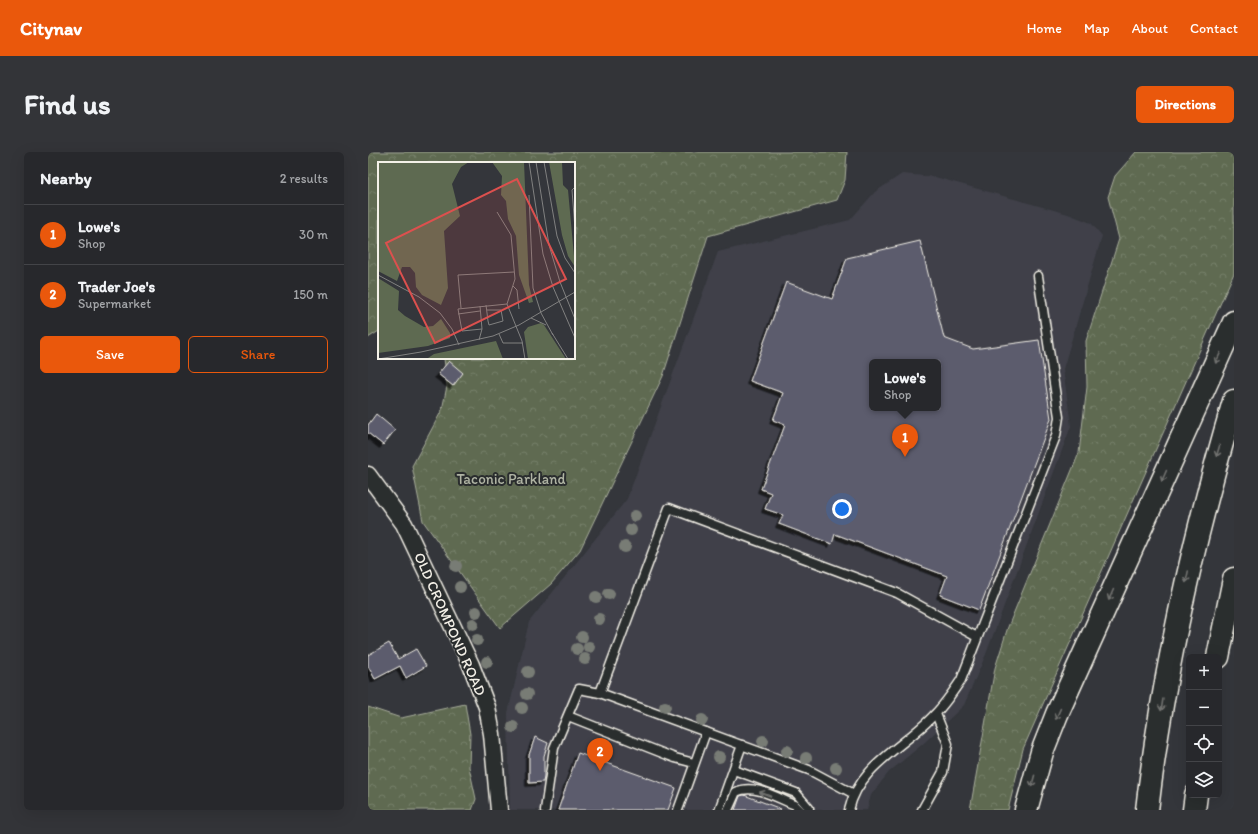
<!DOCTYPE html>
<meta charset="utf-8">
<style>
body{margin:0;font-family:Itim,sans-serif;background:#333438;color:#f1f3f6}
.controls{position:absolute;right:12px;bottom:12px;display:grid;overflow:hidden;border-radius:6px;box-shadow:0 4px 16px #0002}
.controls button{width:36px;height:36px;display:grid;place-items:center;padding:0;border:0;border-bottom:1px solid #434448;background:#27282c;color:#f1f3f6;font:20px sans-serif}
.you{position:absolute;left:474px;top:357px;width:14px;height:14px;margin:-10px;border:3px solid #fff;border-radius:50%;background:#1a73e8;box-shadow:0 0 0 6px #1a73e833}
.badge{display:grid;place-items:center;width:26px;height:26px;border-radius:50%;background:#ea580c;color:#fff;font-size:13px;font-weight:700}
.pin{position:absolute;translate:-50% -33px;filter:drop-shadow(0 1px 2px #0008)}
.pin::after{content:'';position:absolute;top:21px;width:14px;height:12px;background:inherit;clip-path:polygon(0 0,100% 0,50% 100%)}
.popup{position:absolute;left:501px;top:207px;width:72px;height:52px;box-sizing:border-box;display:grid;place-content:center;border-radius:6px;background:#27282c;filter:drop-shadow(0 1px 3px #0005);font-size:13px;white-space:nowrap;color:#a4a6a9}
.popup b{font-size:15px;color:#f1f3f6}
.popup::after{content:'';position:absolute;left:50%;top:100%;margin-left:-8px;border:8px solid transparent;border-top-color:#27282c}
.list{margin:0;padding:0;list-style:none}
h2{display:flex;justify-content:space-between;align-items:center;height:52px;margin:0;padding:0 16px;font-size:17px}
h2 small{font-size:13px;font-weight:400;color:#a4a6a9}
.list li{display:grid;grid-template-columns:26px 1fr auto;gap:12px;align-items:center;box-sizing:border-box;height:60px;padding:0 16px;border-top:1px solid #434448}
.list b{display:block;font-size:15px;white-space:nowrap}
.list p{margin:0;font-size:13px;white-space:nowrap;color:#a4a6a9}
.list em{font-size:13px;font-style:normal;color:#a4a6a9}
.actions{display:flex;gap:8px;padding:12px 16px}
.actions a{flex:1;padding:9px 0;border:1px solid #ea580c;border-radius:6px;text-align:center;font-size:14px;color:#ea580c}
.actions .main{background:#ea580c;color:#fff}
.icon{flex:none;width:22px;height:22px;fill:none;stroke:currentColor;stroke-width:2;stroke-linecap:round;stroke-linejoin:round}
.map{position:relative;flex:none;width:866px;height:658px;overflow:hidden;border-radius:6px}
header{display:flex;align-items:center;gap:24px;box-sizing:border-box;height:56px;padding:0 20px;background:#ea580c;color:#fff}
header strong{font-size:19px}
nav{display:flex;gap:22px;margin-inline-start:auto;font-size:14px}
.intro{display:flex;align-items:center;justify-content:space-between;box-sizing:border-box;height:96px;padding:0 24px}
h1{margin:0;font-size:28px}
.button{padding:10px 18px;border-radius:6px;background:#ea580c;color:#fff;font-size:14px;font-weight:700}
main{display:flex;gap:24px;padding:0 24px}
aside{flex:1;background:#27282c;border-radius:6px;box-shadow:0 4px 16px #0002}
.map>svg:first-child{display:block}
.built{fill:#40414a;fill-rule:evenodd}
.forest{fill:url(#forest-crowns);stroke:#a9ae9c}
.building{fill:#5b5b6d;stroke:#f4f1e8;fill-rule:evenodd;filter:url(#shadow)}
.lines{fill:none;stroke-linecap:round;stroke-linejoin:round}
.service-casing{stroke:#f4f1e8;stroke-width:11}
.minor-casing{stroke:#f4f1e8;stroke-width:19}
.motorway-casing{stroke:#f4f1e8;stroke-width:25}
.service{stroke:#2a2d2e;stroke-width:8}
.minor{stroke:#2a2d2e;stroke-width:16}
.motorway{stroke:#2a2d2e;stroke-width:22}
.tree{fill:#787b75}
.oneway{stroke:#71726f}
.labels{text-anchor:middle;dominant-baseline:central;stroke-width:4;stroke-linejoin:round;paint-order:stroke}
.park-label{font-size:15px;fill:#b0b4a4;stroke:#2a2d2e}
.street-label{font-size:15px;fill:#f4f1e8;stroke:#2a2d2e}
.inset-road{fill:none;stroke:#818180;stroke-width:1}
.view{fill:#dc504e;fill-opacity:0.15;stroke:#dc504e;stroke-width:2}
.inset-edge{fill:none;stroke:#f4f1e8;stroke-width:2}
</style>
<header>
<strong>Citynav</strong>
<nav><a>Home</a><a>Map</a><a>About</a><a>Contact</a></nav>
</header>
<div class="intro"><h1>Find us</h1><a class="button">Directions</a></div>
<main>
<aside>
<h2>Nearby<small>2 results</small></h2>
<ul class="list">
<li><span class="badge">1</span><div><b>Lowe's</b><p>Shop</p></div><em>30 m</em></li>
<li><span class="badge">2</span><div><b>Trader Joe's</b><p>Supermarket</p></div><em>150 m</em></li>
</ul>
<div class="actions"><a class="main">Save</a><a>Share</a></div>
</aside>
<div class="map">
<svg width="866" height="658" viewBox="0 0 866 658">
<defs>
<pattern id="forest-crowns" width="20" height="18" patternUnits="userSpaceOnUse"><rect width="20" height="18" fill="#5e6a51"/><path d="M2 6a3 3 0 1 1 6 0M12 15a3 3 0 1 1 6 0" fill="none" stroke="#76806a"/></pattern>
<filter id="shadow"><feDropShadow dx="-3.5" dy="3.5" stdDeviation="0" flood-color="#0009"/></filter>
</defs>
<rect width="100%" height="100%" fill="#34363b"/>
<filter id="ink" filterUnits="userSpaceOnUse"><feTurbulence type="fractalNoise" baseFrequency=".025" numOctaves="2"/><feDisplacementMap in="SourceGraphic" scale="8" xChannelSelector="R" yChannelSelector="G"/><feConvolveMatrix kernelMatrix="1 2 1 2 8 2 1 2 1" color-interpolation-filters="sRGB"/></filter>
<g filter="url(#ink)">
<path class="built" d="M534 22 567 25 700 62 723 71 734 84 695 217 703 274 618 502 596 553 557 590 521 620 503 643 499 658H142L140 561 161 470 259 347 350 100 482 68 507 40ZM504 210H570V256H504Z"/>
<g class="forest">
<path d="M0 0H479L477 28 469 48 340 84 295 224 212 398 183 432 132 476 55 369 44 314 74 258 79 234 76 206H206V11H11V179L0 186Z"/>
<path d="M768 0H866V121L655 597 640 658H602L627 516 640 475 711 301 719 235 718 189 751 87 740 45 747 24Z"/>
<path d="M97 552 102 582 101 615 108 647 104 658H0V555L33 566Z"/>
</g>
<g class="building">
<path d="M552 89 576 186 605 197 671 188 683 267 611 458 572 443 579 424 467 382 464 392 411 372 415 363 397 357 403 341 393 337 417 273 405 268 415 241 382 229 418 130 464 147 479 106ZM504 210H570V256H504Z"/>
<path d="M81 209 95 221 85 234 70 222Z"/>
<path d="M8 262 27 278 15 293 0 281V273Z"/>
<path d="M21 491 30 507 48 497 58 514 38 526 32 514 7 527 0 514V503Z"/>
<path d="M167 585 180 591 176 604V624L175 630 161 631V603Z"/>
<path d="M210 601 308 636 300 658H190Z"/>
<path d="M376 643 413 657 412 658H367L372 644Z"/>
</g>
<g class="lines">
<g class="service-casing">
<g id="service">
<path d="M232 541 301 356 529 441 609 485"/>
<path d="M200 564 307 606 326 611"/>
<path d="M366 618 428 641 441 656 440 658"/>
<path d="M177 658 186 596 211 537 232 541 441 618 486 642"/>
<path d="M310 658 338 580"/>
<path d="M351 658 374 593"/>
<path d="M360 658 368 640C386 631 409 646 427 653L432 658"/>
<path d="M481 658C491 613 538 594 567 562 577 552 585 540 593 528L688 284 691 265 670 124"/>
<path d="M554 658 575 620 580 592 568 562"/>
</g>
</g>
<g class="minor-casing">
<path id="minor" d="M0 323 36 372 103 513 119 555 124 582 131 658"/>
</g>
<g class="motorway-casing">
<g id="motorway">
<path d="M850 505 866 427"/>
<path d="M658 658 674 600 689 562 866 170"/>
<path d="M779 658C795 518 826 384 866 249"/>
<path d="M826 658 828 643"/>
</g>
</g>
<use href="#service" class="service"/>
<use href="#minor" class="minor"/>
<use href="#motorway" class="motorway"/>
</g>
<g class="tree">
<circle cx="267" cy="364" r="6"/>
<circle cx="263" cy="378" r="6"/>
<circle cx="257" cy="395" r="6"/>
<circle cx="88" cy="414" r="6"/>
<circle cx="92" cy="435" r="6"/>
<circle cx="241" cy="442" r="6"/>
<circle cx="228" cy="445" r="6"/>
<circle cx="108" cy="460" r="6"/>
<circle cx="231" cy="467" r="6"/>
<circle cx="105" cy="472" r="6"/>
<circle cx="214" cy="485" r="6"/>
<circle cx="109" cy="488" r="6"/>
<circle cx="221" cy="495" r="6"/>
<circle cx="209" cy="497" r="6"/>
<circle cx="217" cy="507" r="6"/>
<circle cx="119" cy="510" r="6"/>
<circle cx="160" cy="520" r="6"/>
<circle cx="159" cy="542" r="6"/>
<circle cx="297" cy="555" r="6"/>
<circle cx="154" cy="556" r="6"/>
<circle cx="334" cy="568" r="6"/>
<circle cx="145" cy="575" r="6"/>
<circle cx="395" cy="589" r="6"/>
<circle cx="419" cy="599" r="6"/>
<circle cx="351" cy="605" r="6"/>
<circle cx="438" cy="606" r="6"/>
<circle cx="468" cy="616" r="6"/>
</g>
<defs><path id="oneway-shaft" d="M-6 0H5M1.5-3L5.5 0L1.5 3" fill="none" stroke-width="1.6" stroke-linecap="round" stroke-linejoin="round"/></defs>
<g class="oneway">
<use href="#oneway-shaft" transform="translate(850 206) rotate(115)"/>
<use href="#oneway-shaft" transform="translate(850 299) rotate(107)"/>
<use href="#oneway-shaft" transform="translate(796 324) rotate(114)"/>
<use href="#oneway-shaft" transform="translate(819 425) rotate(102)"/>
<use href="#oneway-shaft" transform="translate(743 443) rotate(114)"/>
<use href="#oneway-shaft" transform="translate(794 553) rotate(99)"/>
<use href="#oneway-shaft" transform="translate(690 562) rotate(114)"/>
<use href="#oneway-shaft" transform="translate(665 629) rotate(105)"/>
<use href="#oneway-shaft" transform="translate(397 642) rotate(-159)"/>
</g>
</g>
<g class="labels">
<g class="park-label">
<text x="143" y="327">Taconic Parkland</text>
</g>
<g class="street-label">
<text transform="translate(82 472) rotate(66)">OLD CROMPOND ROAD</text>
</g>
</g>
<g transform="translate(10 10)">
<rect width="197" height="197" fill="#34363b"/>
<path d="M0 0H91L83 5 74 22 82 54 66 69 70 126 63 143 44 133 38 125 37 111 32 105H24L19 119 0 109ZM114 0H146L151 123 155 140 151 141 141 113 138 74 130 57 128 39 123 33 124 14ZM171 0H184L185 23 190 28 197 105 190 94 184 73ZM0 116 21 129 20 148 27 154 46 165 55 164 63 157 72 171V176L50 184 0 191ZM163 161 166 163 188 197H150L146 170 150 165ZM118 179 125 197 50 196 56 192Z" fill="#5e6a51"/>
<path class="inset-road" d="M151 0 165 92 175 125 197 176M158 0 171 83 182 120 197 157M166 0 179 74 187 96 197 111M197 25 194 28 197 67M151 33 155 126 163 151 175 173M119 50 133 73 137 117 129 142 144 179 147 197M0 113 41 135 62 151 74 167 81 183M135 124 139 128 141 147M108 143 110 159 111 163 125 159 123 148H109M83 146 80 113 136 110M80 152 102 149M153 156 168 163M104 167 84 169 80 147 129 142M174 171 190 197M121 172 125 181H145M101 178 104 167 102 144M0 197 43 190 115 174 141 163 197 130"/>
<path class="view" d="M139 17 188 117 57 181 8 81Z"/>
<rect width="197" height="197" class="inset-edge"/>
</g>
</svg>
<div class="controls">
<button>+</button>
<button>−</button>
<button><svg class="icon" aria-label="locate" viewBox="0 0 24 24"><circle cx="12" cy="12" r="6"/><path d="M12 2v4M12 18v4M2 12h4M18 12h4"/></svg></button>
<button><svg class="icon" aria-label="layers" viewBox="0 0 24 24"><path d="M12 4l9 5-9 5-9-5zM3 14l9 5 9-5"/></svg></button>
</div>
<div class="you"></div>
<div class="pin badge" style="left:537px;top:305px">1</div>
<div class="popup"><b>Lowe's</b>Shop</div>
<div class="pin badge" style="left:232px;top:619px">2</div>
</div>
</main>
